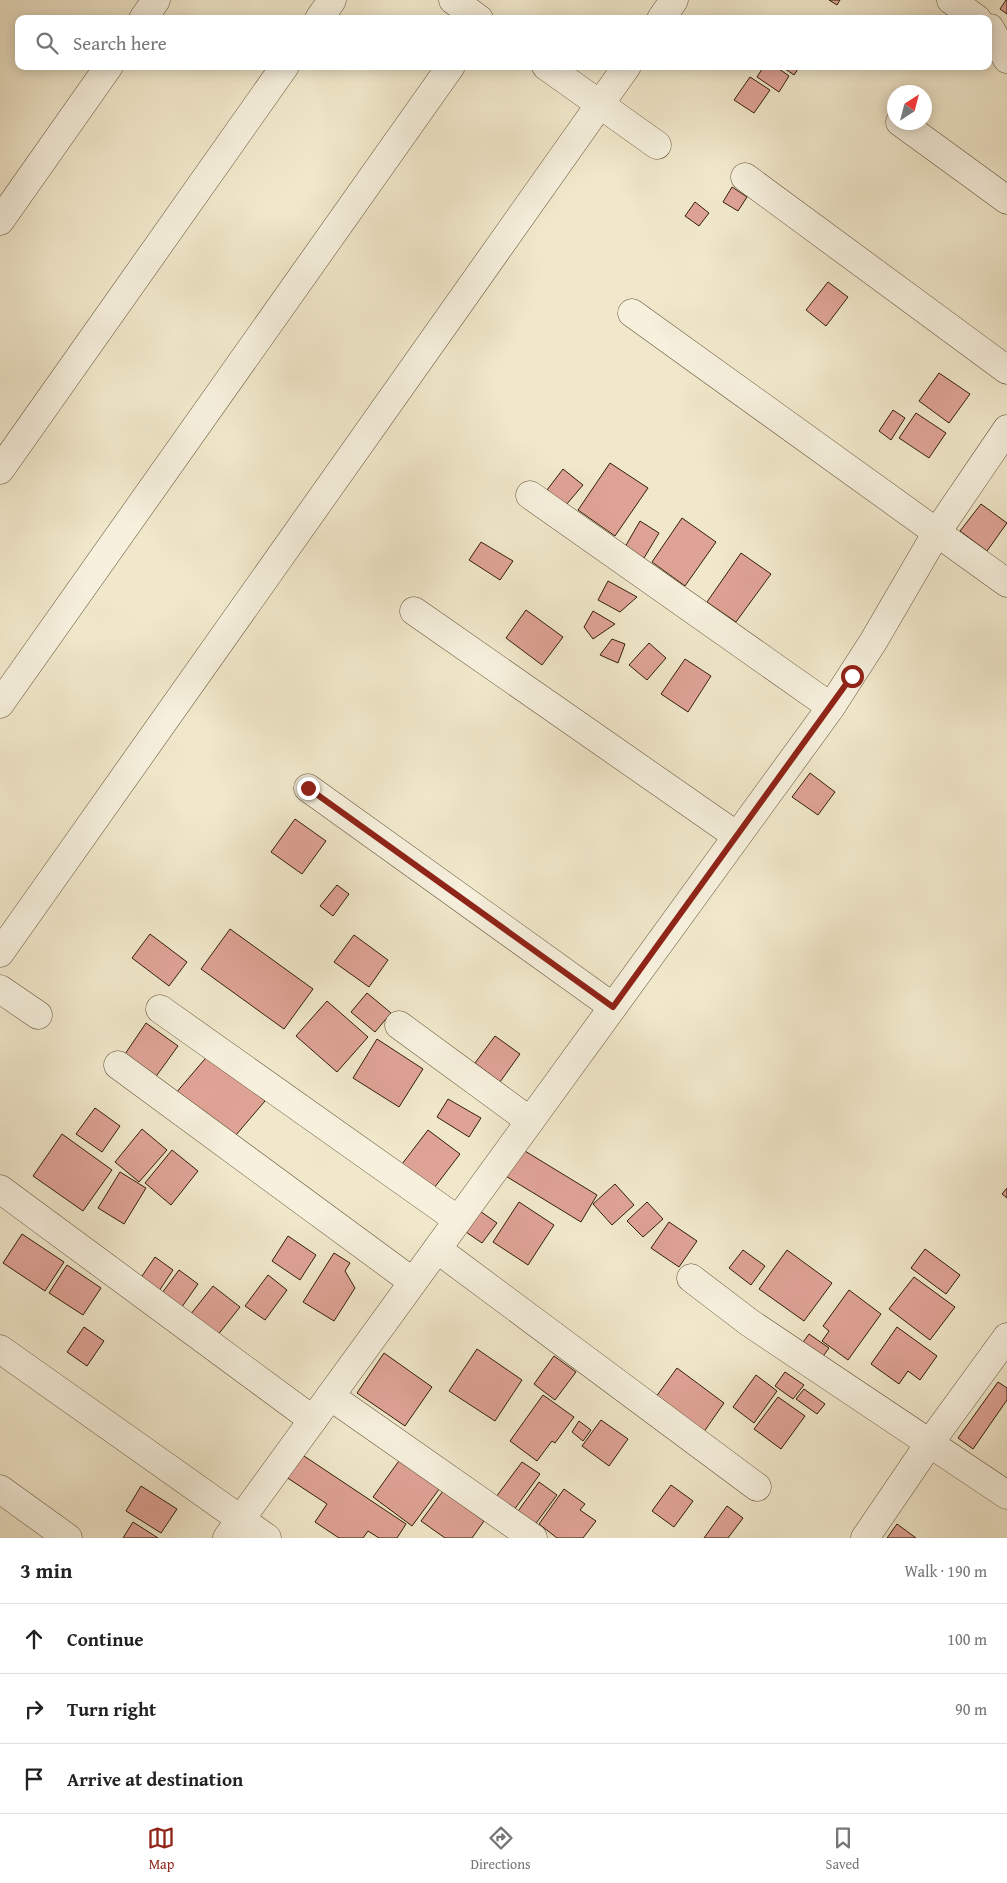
<!DOCTYPE html>
<meta charset="utf-8">
<style>
body{margin:0;font-family:"Gentium Book Plus",serif;background:#f6f6f6;color:#222}
.compass{position:absolute;left:887px;top:85px;width:45px;height:45px;border-radius:50%;background:#fff;box-shadow:0 2px 12px #0003;rotate:36deg}
.stop{position:absolute;width:15px;height:15px;margin:-11px;border:4px solid #8f2418;border-radius:50%;background:#fff}
.stop.end{background:#8f2418;border-color:#fff;box-shadow:0 1px 5px #0008}
.list{margin:0;padding:0;list-style:none}
h2{display:flex;justify-content:space-between;align-items:center;height:65px;margin:0;padding:0 20px;font-size:21px}
h2 small{font-size:16px;font-weight:400;color:#767676}
.list li{display:grid;grid-template-columns:32px 1fr auto;gap:15px;align-items:center;box-sizing:border-box;height:70px;padding:0 20px;border-top:1px solid #e0e0e0}
.list b{display:block;font-size:19px;white-space:nowrap}
.list em{font-size:16px;font-style:normal;color:#767676}
.icon{flex:none;width:28px;height:28px;fill:none;stroke:currentColor;stroke-width:2;stroke-linecap:round;stroke-linejoin:round}
.map{position:relative;flex:none;width:1007px;height:1538px;overflow:hidden}
.search{position:absolute;background:#fff;box-shadow:0 2px 12px #0003;left:15px;right:15px;top:15px;height:55px;display:flex;align-items:center;gap:12px;box-sizing:border-box;padding:0 18px;border-radius:10px;color:#767676;font-size:19px}
.sheet{height:275px;background:#fff}
nav{display:flex;justify-content:space-around;align-items:center;box-sizing:border-box;height:70px;border-top:1px solid #e0e0e0;background:#fff;font-size:14px;color:#767676}
nav a{display:grid;justify-items:center;gap:2px}
nav .on{color:#8f2418}
.map>svg:first-child{display:block}
.building{fill:#dfa396;stroke:#321f06}
.lines{fill:none;stroke-linecap:round;stroke-linejoin:round}
.minor-casing{stroke:#625137;stroke-width:29}
.minor{stroke:#f6f0dd;stroke-width:28}
.route{stroke:#8f2418;stroke-width:6}
</style>
<div class="map">
<svg width="1007" height="1538" viewBox="0 0 1007 1538">
<rect width="100%" height="100%" fill="#f1e8cb"/>
<filter id="stains"><feTurbulence type="fractalNoise" baseFrequency=".004" numOctaves="4"/><feColorMatrix values="0 0 0 0 .2 0 0 0 0 .09 0 0 0 0 .02 0 0 0 .5 -.17"/></filter>
<radialGradient id="worn" r=".72"><stop offset=".6" stop-color="#630" stop-opacity="0"/><stop offset="1" stop-color="#630" stop-opacity=".3"/></radialGradient>
<g class="building">
<path d="M829 0H840L837 5Z"/>
<path d="M1006 0H1007V14L1000 9Z"/>
<path d="M764 66H775L789 76 779 92 757 77Z"/>
<path d="M781 66H800L794 75Z"/>
<path d="M750 77 770 90 754 113 734 100Z"/>
<path d="M732 187 747 197 738 211 723 202Z"/>
<path d="M695 202 709 213 699 226 685 216Z"/>
<path d="M828 282 848 297 826 326 806 310Z"/>
<path d="M939 373 970 394 949 423 919 401Z"/>
<path d="M893 410 905 418 891 440 879 431Z"/>
<path d="M916 413 946 433 929 458 899 438Z"/>
<path d="M610 463 648 488 615 536 578 510Z"/>
<path d="M563 469 583 485 566 505 547 490Z"/>
<path d="M981 504 1007 523 987 551 960 531Z"/>
<path d="M682 518 716 542 685 586 652 562Z"/>
<path d="M640 521 659 533 644 558 625 547Z"/>
<path d="M481 542 513 561 500 580 469 560Z"/>
<path d="M741 553 771 574 736 622 707 602Z"/>
<path d="M608 581 637 597 620 612 598 600Z"/>
<path d="M526 610 563 637 542 665 506 638Z"/>
<path d="M593 611 615 624 593 639 584 627Z"/>
<path d="M612 639 625 644 618 663 600 655Z"/>
<path d="M649 643 666 658 647 680 629 665Z"/>
<path d="M685 659 711 676 688 712 661 694Z"/>
<path d="M810 773 835 792 818 815 792 797Z"/>
<path d="M295 819 326 841 302 874 271 852Z"/>
<path d="M337 885 349 894 333 916 320 906Z"/>
<path d="M230 929 313 989 284 1029 201 969Z"/>
<path d="M150 934 187 962 169 986 132 958Z"/>
<path d="M354 935 388 960 369 987 334 962Z"/>
<path d="M367 993 391 1013 375 1032 351 1012Z"/>
<path d="M327 1001 368 1037 337 1072 296 1036Z"/>
<path d="M146 1023 178 1046 152 1082 121 1060Z"/>
<path d="M495 1036 520 1054 500 1082 475 1063Z"/>
<path d="M377 1039 423 1069 399 1107 353 1078Z"/>
<path d="M210 1053 265 1101 230 1142 175 1094Z"/>
<path d="M448 1099 481 1118 469 1137 437 1117Z"/>
<path d="M95 1108 120 1126 102 1152 76 1134Z"/>
<path d="M142 1129 167 1150 139 1182 115 1162Z"/>
<path d="M428 1130 460 1154 431 1192 399 1168Z"/>
<path d="M62 1134 112 1170 83 1211 33 1176Z"/>
<path d="M520 1148 597 1195 581 1222 504 1175Z"/>
<path d="M172 1150 198 1171 171 1205 145 1183Z"/>
<path d="M120 1172 146 1188 124 1224 98 1208Z"/>
<path d="M615 1184 634 1205 612 1225 593 1204Z"/>
<path d="M1007 1188V1198L1002 1194Z"/>
<path d="M519 1202 554 1225 528 1265 493 1242Z"/>
<path d="M647 1202 663 1219 643 1237 627 1221Z"/>
<path d="M477 1209 497 1223 482 1243 463 1230Z"/>
<path d="M669 1222 697 1241 679 1267 651 1248Z"/>
<path d="M22 1234 64 1262 45 1291 3 1263Z"/>
<path d="M288 1236 316 1255 300 1280 272 1261Z"/>
<path d="M925 1249 960 1275 946 1294 911 1268Z"/>
<path d="M743 1250 765 1266 751 1285 729 1268Z"/>
<path d="M787 1250 832 1283 804 1321 759 1289Z"/>
<path d="M334 1253 350 1263 345 1271 355 1288 334 1321 303 1302Z"/>
<path d="M155 1257 173 1270 159 1291 140 1279Z"/>
<path d="M67 1265 101 1288 83 1315 49 1293Z"/>
<path d="M179 1270 198 1284 179 1311 159 1297Z"/>
<path d="M268 1275 287 1290 265 1320 245 1306Z"/>
<path d="M914 1277 955 1307 930 1340 889 1309Z"/>
<path d="M213 1286 240 1307 217 1336 190 1315Z"/>
<path d="M849 1290 881 1314 848 1360 822 1341 829 1331 823 1326Z"/>
<path d="M84 1327 104 1341 87 1366 67 1352Z"/>
<path d="M897 1327 937 1356 920 1380 908 1371 899 1384 871 1364Z"/>
<path d="M809 1334 829 1348 816 1366 796 1352Z"/>
<path d="M477 1349 522 1380 495 1421 449 1391Z"/>
<path d="M384 1353 432 1387 405 1426 357 1393Z"/>
<path d="M554 1356 576 1372 555 1400 534 1384Z"/>
<path d="M677 1368 724 1403 701 1436 653 1401Z"/>
<path d="M785 1372 804 1385 793 1399 775 1386Z"/>
<path d="M756 1375 777 1391 754 1423 733 1407Z"/>
<path d="M998 1382 1007 1388V1400L973 1449 958 1438Z"/>
<path d="M804 1389 825 1404 817 1414 796 1399Z"/>
<path d="M543 1395 574 1417 555 1443 552 1441 537 1461 510 1441Z"/>
<path d="M778 1397 805 1416 781 1449 754 1429Z"/>
<path d="M601 1420 628 1439 609 1466 582 1446Z"/>
<path d="M579 1421 591 1430 583 1441 572 1432Z"/>
<path d="M295 1450 406 1524 397 1538H379L368 1531 363 1538H339L315 1522 327 1504 280 1473Z"/>
<path d="M401 1458 440 1488 412 1526 373 1497Z"/>
<path d="M522 1462 540 1474 514 1510 496 1497Z"/>
<path d="M539 1482 557 1495 534 1526 516 1514Z"/>
<path d="M671 1485 693 1501 674 1527 652 1511Z"/>
<path d="M141 1486 177 1509 161 1533 126 1511Z"/>
<path d="M564 1489 585 1504 580 1510 596 1521 583 1538H557L539 1524Z"/>
<path d="M443 1491 484 1521 472 1538H445L421 1521Z"/>
<path d="M727 1506 743 1518 728 1538H704Z"/>
<path d="M133 1522 158 1538H123Z"/>
<path d="M897 1524 916 1538H887Z"/>
</g>
<g class="lines">
<g class="minor-casing">
<g id="minor">
<path d="M453 0 479 19"/>
<path d="M951 0 977 19"/>
<path d="M143 19 156 0"/>
<path d="M319 19 332 0"/>
<path d="M661 19 674 0"/>
<path d="M990 28 1007 59"/>
<path d="M546 66 657 145"/>
<path d="M900 122 1007 200"/>
<path d="M745 177 1007 370"/>
<path d="M0 221 109 66"/>
<path d="M632 313 1007 583"/>
<path d="M0 470 285 66"/>
<path d="M530 495 831 707"/>
<path d="M414 611 737 836"/>
<path d="M0 704 451 66"/>
<path d="M308 788 613 1007"/>
<path d="M0 953 627 66"/>
<path d="M0 989 38 1015"/>
<path d="M160 1009 458 1220"/>
<path d="M399 1025 530 1121"/>
<path d="M118 1065 413 1282"/>
<path d="M0 1189 313 1420"/>
<path d="M437 1249 757 1487"/>
<path d="M691 1278 750 1323 1007 1495"/>
<path d="M0 1349 267 1538"/>
<path d="M330 1396 533 1538"/>
<path d="M0 1489 68 1538"/>
<path d="M227 1538 831 707 873 642 937 532 1007 429"/>
<path d="M865 1538 929 1444 1007 1337"/>
</g>
</g>
<use href="#minor" class="minor"/>
</g>
<g class="lines">
<path class="route" d="M308 788 613 1007 852 676"/>
</g>
<rect width="100%" height="100%" filter="url(#stains)"/>
<rect width="100%" height="100%" fill="url(#worn)"/>
</svg>
<svg class="compass" viewBox="-18 -18 36 36"><path d="M0-13l5 13h-10z" fill="#e53935"/><path d="M0 13l5-13h-10z" fill="#767676"/></svg>
<div class="stop" style="left:852px;top:676px"></div>
<div class="stop end" style="left:308px;top:788px"></div>
<div class="search"><svg class="icon" aria-label="search" viewBox="0 0 24 24"><circle cx="10" cy="10" r="6"/><path d="M15 15l6 6"/></svg>Search here</div>
</div>
<section class="sheet">
<h2>3 min<small>Walk · 190 m</small></h2>
<ul class="list">
<li><svg class="icon" aria-label="ahead" viewBox="0 0 24 24"><path d="M12 20V5M6 11l6-6 6 6"/></svg><div><b>Continue</b></div><em>100 m</em></li>
<li><svg class="icon" aria-label="right" viewBox="0 0 24 24"><path d="M7 20v-9h11M14 6l5 5-5 5"/></svg><div><b>Turn right</b></div><em>90 m</em></li>
<li><svg class="icon" aria-label="arrive" viewBox="0 0 24 24"><path d="M6 21V4h12l-3 4 3 4H6"/></svg><div><b>Arrive at destination</b></div></li>
</ul>
</section>
<nav>
<a class="on"><svg class="icon" aria-label="map" viewBox="0 0 24 24"><path d="M3 6l6-2 6 2 6-2v14l-6 2-6-2-6 2zM9 4v14M15 6v14"/></svg>Map</a>
<a><svg class="icon" aria-label="directions" viewBox="0 0 24 24"><path d="M12 3l9 9-9 9-9-9zM9 14v-3h6M13 9l2 2-2 2"/></svg>Directions</a>
<a><svg class="icon" aria-label="saved" viewBox="0 0 24 24"><path d="M7 4h10v16l-5-4-5 4z"/></svg>Saved</a>
</nav>
